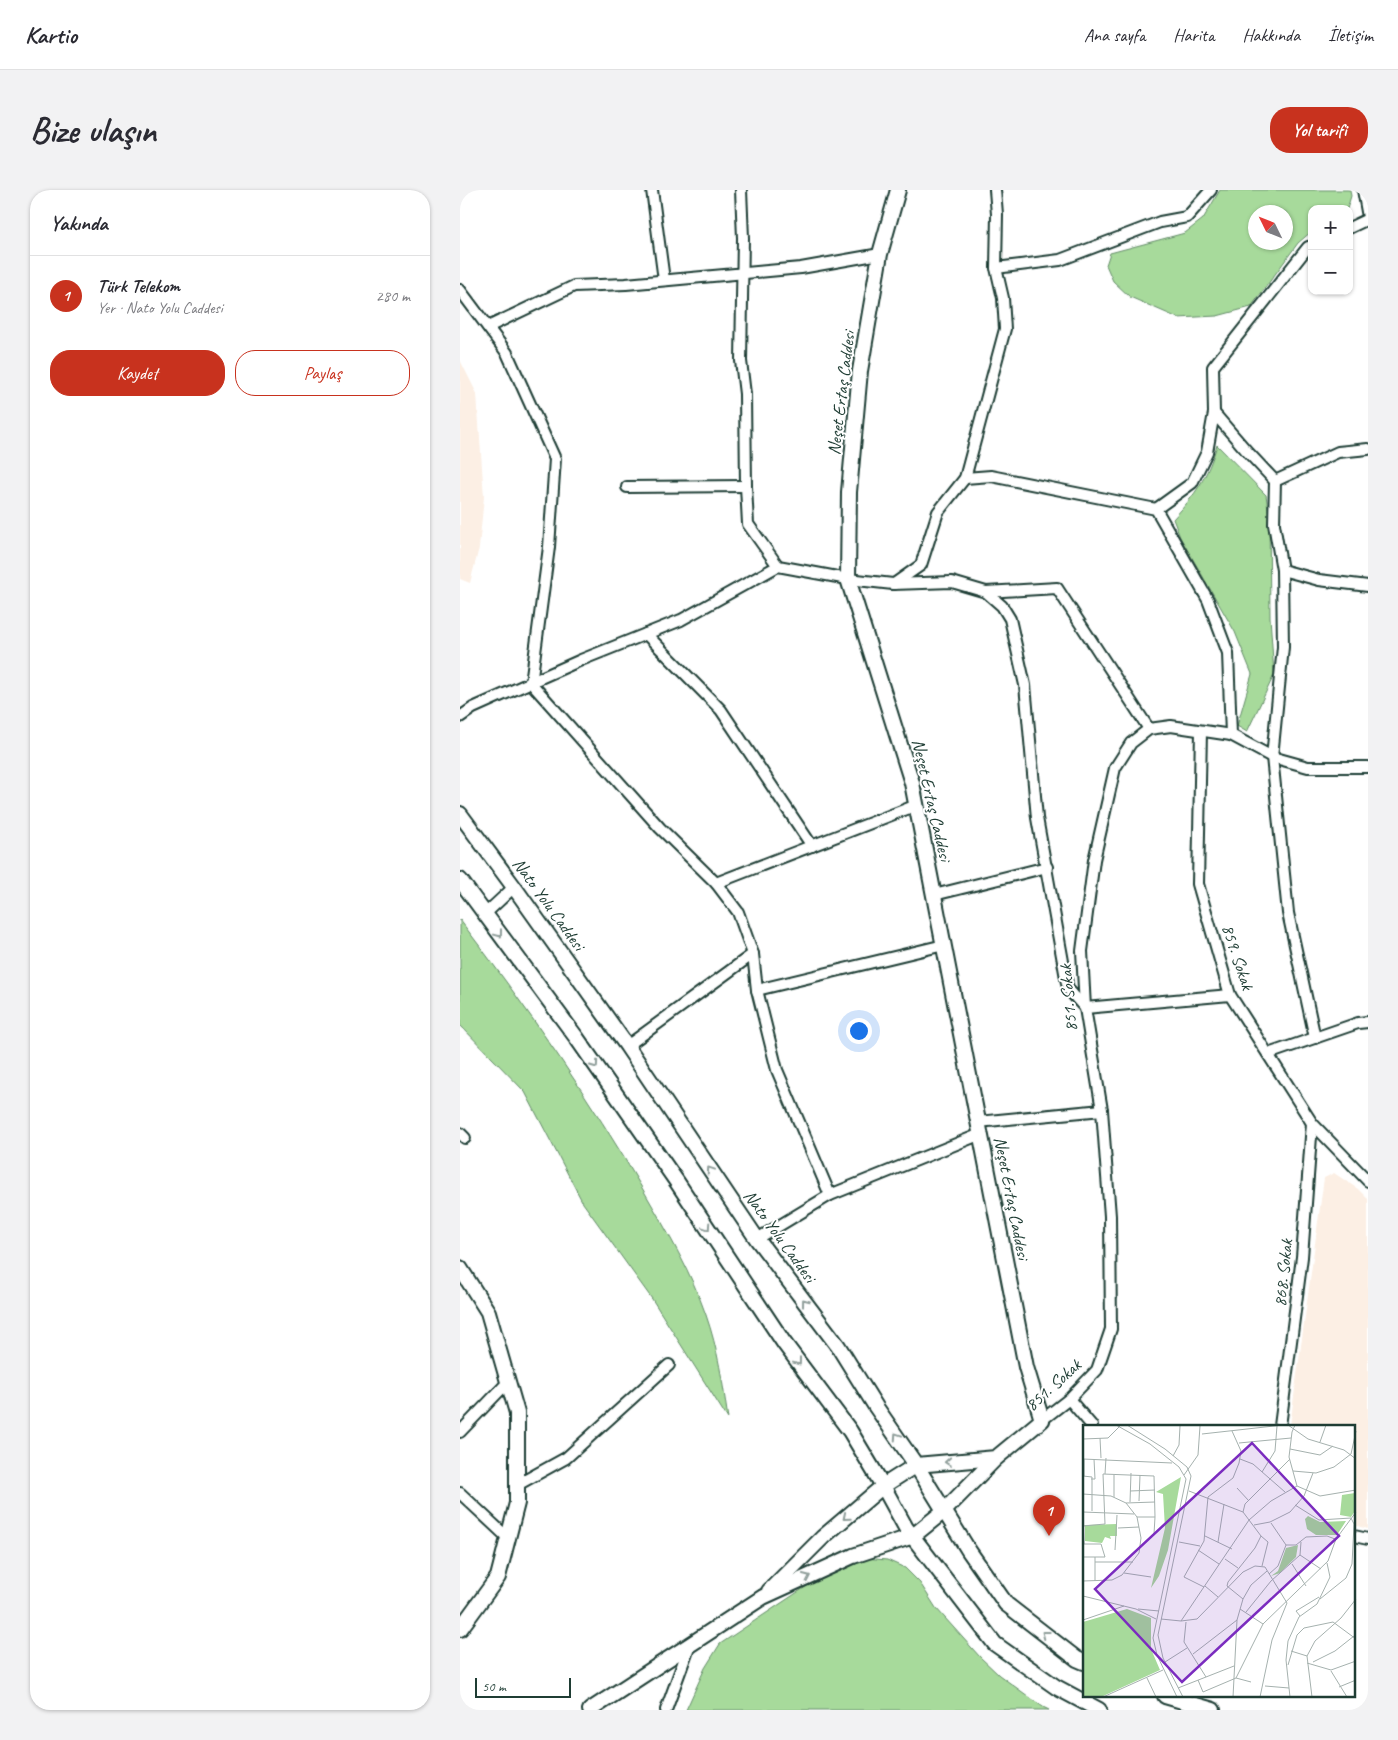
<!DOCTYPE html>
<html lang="tr">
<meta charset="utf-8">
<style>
body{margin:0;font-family:Caveat,sans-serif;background:#f2f2f3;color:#2b2b33}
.controls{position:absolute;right:15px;top:15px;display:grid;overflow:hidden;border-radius:10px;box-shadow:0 1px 4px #0004}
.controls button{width:45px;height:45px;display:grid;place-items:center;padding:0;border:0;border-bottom:1px solid #e1e1e2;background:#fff;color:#2b2b33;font:25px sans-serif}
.compass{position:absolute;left:788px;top:15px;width:45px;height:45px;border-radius:50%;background:#fff;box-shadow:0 1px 4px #0004;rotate:313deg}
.scale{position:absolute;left:15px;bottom:12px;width:96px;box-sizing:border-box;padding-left:5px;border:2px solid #1f3d34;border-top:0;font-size:14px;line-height:18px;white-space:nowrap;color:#1f3d34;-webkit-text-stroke:4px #fff;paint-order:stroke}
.you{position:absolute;left:398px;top:840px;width:18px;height:18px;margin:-12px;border:4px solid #fff;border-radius:50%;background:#1a73e8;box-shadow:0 0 0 8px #1a73e833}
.badge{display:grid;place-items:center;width:32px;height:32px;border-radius:50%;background:#c8321e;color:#fff;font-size:16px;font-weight:700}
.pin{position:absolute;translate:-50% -41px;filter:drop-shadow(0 1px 2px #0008)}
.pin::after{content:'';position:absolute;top:26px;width:18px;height:15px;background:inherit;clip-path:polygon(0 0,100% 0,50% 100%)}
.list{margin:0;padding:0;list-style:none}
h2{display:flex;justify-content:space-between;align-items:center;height:65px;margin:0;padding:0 20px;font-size:21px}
h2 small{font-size:16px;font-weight:400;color:#7c7c81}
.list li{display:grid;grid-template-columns:32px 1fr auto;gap:15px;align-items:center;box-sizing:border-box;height:80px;padding:0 20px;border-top:1px solid #e1e1e2}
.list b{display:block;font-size:19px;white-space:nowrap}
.list p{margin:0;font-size:16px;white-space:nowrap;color:#7c7c81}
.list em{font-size:16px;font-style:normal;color:#7c7c81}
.actions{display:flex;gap:10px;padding:15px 20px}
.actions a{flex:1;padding:11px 0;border:1px solid #c8321e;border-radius:20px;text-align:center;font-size:18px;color:#c8321e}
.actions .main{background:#c8321e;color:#fff}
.map{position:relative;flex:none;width:908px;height:1520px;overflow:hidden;border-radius:20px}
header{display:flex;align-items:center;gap:30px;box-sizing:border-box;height:70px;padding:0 25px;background:#fff;border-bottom:1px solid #e1e1e2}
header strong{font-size:24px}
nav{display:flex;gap:28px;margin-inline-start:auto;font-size:18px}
.intro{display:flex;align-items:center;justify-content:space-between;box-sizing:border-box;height:120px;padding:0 30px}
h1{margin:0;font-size:35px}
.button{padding:12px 22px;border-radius:20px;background:#c8321e;color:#fff;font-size:18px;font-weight:700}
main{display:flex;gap:30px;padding:0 30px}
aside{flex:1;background:#fff;border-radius:20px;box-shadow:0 1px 4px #0004}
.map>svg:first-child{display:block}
.built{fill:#fcefe4}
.green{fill:#a7da9b;stroke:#638c68;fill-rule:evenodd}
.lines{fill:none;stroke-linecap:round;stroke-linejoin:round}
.street-casing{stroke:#1f3d34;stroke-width:14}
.secondary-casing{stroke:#1f3d34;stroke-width:18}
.street{stroke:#fff;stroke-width:10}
.secondary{stroke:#fff;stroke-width:14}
.oneway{stroke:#8f9e9a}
.labels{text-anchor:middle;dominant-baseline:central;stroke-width:4;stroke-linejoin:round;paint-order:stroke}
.street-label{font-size:18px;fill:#1f3d34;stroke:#fff}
.inset-road{fill:none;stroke:#a5b1ae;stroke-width:1}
.view{fill:#7b2cbf;fill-opacity:0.15;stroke:#7b2cbf;stroke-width:2.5}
.inset-edge{fill:none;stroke:#1f3d34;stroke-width:2.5}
</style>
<header>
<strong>Kartio</strong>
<nav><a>Ana sayfa</a><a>Harita</a><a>Hakkında</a><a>İletişim</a></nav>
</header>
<div class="intro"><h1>Bize ulaşın</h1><a class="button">Yol tarifi</a></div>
<main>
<aside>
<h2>Yakında<small></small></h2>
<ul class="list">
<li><span class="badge">1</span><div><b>Türk Telekom</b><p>Yer · Nato Yolu Caddesi</p></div><em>280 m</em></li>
</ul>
<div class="actions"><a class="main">Kaydet</a><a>Paylaş</a></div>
</aside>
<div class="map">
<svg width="908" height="1520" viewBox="0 0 908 1520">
<rect width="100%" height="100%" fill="#fff"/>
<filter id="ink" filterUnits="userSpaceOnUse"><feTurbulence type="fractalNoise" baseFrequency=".02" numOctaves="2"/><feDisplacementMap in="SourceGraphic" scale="10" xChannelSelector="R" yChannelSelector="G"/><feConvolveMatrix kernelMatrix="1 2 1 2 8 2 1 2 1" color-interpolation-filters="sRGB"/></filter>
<g filter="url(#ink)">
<g class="built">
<path d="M0 170 17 204 24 307 19 358 10 393 0 389Z"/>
<path d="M874 983 898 999 908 1009V1339L894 1335V1236H830L864 988Z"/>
</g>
<g class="green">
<path d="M760 0H890L891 6 887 19H852V41L838 53 791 117 757 126 718 128 670 107 653 91 646 75 650 63 725 43 743 29ZM826 22V52H796V22Z"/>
<path d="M757 255 806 305 809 326 810 427 814 485 787 542 777 536 792 484 775 442 720 347 713 329C736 304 747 288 757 255Z"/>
<path d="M0 730C67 818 130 908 185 1003 208 1043 231 1082 246 1125 258 1159 263 1194 268 1229L192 1109 123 1013 65 902 0 835Z"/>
<path d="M404 1368 427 1370 445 1378 460 1393 476 1418 520 1467 539 1485 583 1517 589 1520H226L245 1478 260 1454 374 1378Z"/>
</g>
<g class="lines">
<g class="street-casing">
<g id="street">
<path d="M192 0 204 90"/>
<path d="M281 0 283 48 281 171 285 204 286 296 288 334 318 376"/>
<path d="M903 0 908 27"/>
<path d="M889 38 908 29"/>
<path d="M536 78 600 70 700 32 727 27 751 0"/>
<path d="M0 100 47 163 95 269 89 357 71 493 200 638 256 693 278 722 293 764 297 800 317 880 370 1005 521 944"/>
<path d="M28 137 114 96 166 94 341 78 420 64"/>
<path d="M754 223 785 259 815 291 814 334 822 380 823 457 812 567 828 723 855 848"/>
<path d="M505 288 531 286 696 319 748 410 768 463 771 545"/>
<path d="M815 291 878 262 908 259"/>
<path d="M167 297 286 296"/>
<path d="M696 319 732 293 747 262 754 223 753 177 848 57 852 56"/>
<path d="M822 380 859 390 908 396"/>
<path d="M434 394 461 375 478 322 505 288 545 139 543 108 536 78 537 24 535 0"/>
<path d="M526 402 597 398 689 539"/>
<path d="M186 444 261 520 352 656"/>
<path d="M0 527 13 518 121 470 221 430 318 376 388 389 433 394 492 392 526 402 542 416 550 429 565 495 577 628 608 799 625 818 770 805"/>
<path d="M741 541 738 694 770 805 852 933 908 991"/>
<path d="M256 693 457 615"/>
<path d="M474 705 587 677"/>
<path d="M24 725 54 697"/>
<path d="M297 800 484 755"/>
<path d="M167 856 293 764"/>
<path d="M808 864 898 833 908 832"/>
<path d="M518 932 642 920"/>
<path d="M0 943 5 948"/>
<path d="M297 1049 370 1005"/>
<path d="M609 1209 632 1236"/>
<path d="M582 1230 609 1209 637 1180 651 1139 650 1026 642 920 625 818 622 761 634 670 655 578 671 553 689 539 711 536 771 545 812 567 848 577H908"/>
<path d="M820 1236 842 1067 852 933"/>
<path d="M0 1242 48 1192"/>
<path d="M57 1295 106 1268 209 1175"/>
<path d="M0 1303 48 1348"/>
<path d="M894 1346 908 1349"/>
<path d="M206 1520 230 1454"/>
</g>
</g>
<g class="secondary-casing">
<g id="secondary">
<path d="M0 624 54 697 167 856 297 1049 378 1156 416 1217 456 1275 509 1361 546 1414 617 1469 624 1472"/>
<path d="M0 690 116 847 217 992 324 1153 390 1241 423 1296 446 1338 535 1454 596 1497 639 1520"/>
<path d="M0 1078 28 1122 57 1223V1313L38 1387 0 1439"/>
<path d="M309 1401 363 1347 423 1296 456 1275 536 1268"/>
<path d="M705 1506 753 1520"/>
<path d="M130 1520 303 1407 393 1366 453 1346 484 1321 536 1268 582 1230 566 1177 452 593 388 389 389 302 400 181 420 64 438 0"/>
</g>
</g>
<use href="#street" class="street"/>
<use href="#secondary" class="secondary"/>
</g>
<defs><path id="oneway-chevron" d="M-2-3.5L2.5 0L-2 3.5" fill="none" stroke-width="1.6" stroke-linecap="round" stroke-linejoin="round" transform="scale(1.25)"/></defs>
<g class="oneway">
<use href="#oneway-chevron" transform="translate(39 744) rotate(53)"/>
<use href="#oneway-chevron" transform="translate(135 875) rotate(55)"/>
<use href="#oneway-chevron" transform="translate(250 980) rotate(-124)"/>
<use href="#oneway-chevron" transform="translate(247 1037) rotate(56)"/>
<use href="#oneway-chevron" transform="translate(345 1112) rotate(-127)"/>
<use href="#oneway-chevron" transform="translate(338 1172) rotate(53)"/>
<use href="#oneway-chevron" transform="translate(437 1246) rotate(-124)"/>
<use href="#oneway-chevron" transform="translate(488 1272) rotate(175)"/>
<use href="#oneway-chevron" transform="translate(386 1327) rotate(140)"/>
<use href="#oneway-chevron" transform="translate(347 1387) rotate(-25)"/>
<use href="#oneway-chevron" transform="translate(585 1444) rotate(-142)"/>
</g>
</g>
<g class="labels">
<g class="street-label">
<text transform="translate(381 203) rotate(-83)">Neşet Ertaş Caddesi</text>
<text transform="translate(472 610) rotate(77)">Neşet Ertaş Caddesi</text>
<text transform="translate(89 714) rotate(54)">Nato Yolu Caddesi</text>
<text transform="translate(778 767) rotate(72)">859. Sokak</text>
<text transform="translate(608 808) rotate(-95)">851. Sokak</text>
<text transform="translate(552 1008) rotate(79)">Neşet Ertaş Caddesi</text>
<text transform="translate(320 1046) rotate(54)">Nato Yolu Caddesi</text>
<text transform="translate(823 1083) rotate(-84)">868. Sokak</text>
<text transform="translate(593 1195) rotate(-42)">851. Sokak</text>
</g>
</g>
<g transform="translate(623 1235)">
<rect width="272" height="272" fill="#fff"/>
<path d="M98 52 85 125 76 151 68 163 82 103 80 69 73 67ZM272 68V86L268 92 257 90 259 70ZM225 91 237 97 263 96 254 110H233L224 104 222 94ZM34 99V111H27L28 114 22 112 19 118 2 116V100ZM215 120 213 132 197 148 188 151 195 146 203 123ZM44 184 68 193V224L77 245 18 272H0V197Z" fill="#a7da9b"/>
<path class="inset-road" d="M33 0 67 19 96 42 103 54 70 213 74 230 94 272M44 0 82 24 104 42 108 51 75 210 80 233 100 272M93 0H119M205 0 225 14 261 25 273 34M212 0 209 7 206 32 214 61M119 9 200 0M17 13 18 33M0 14 25 13 38 0M237 17 243 0M156 18 208 13M207 24 237 30 250 21M90 31 96 20 97 1M0 34 89 38M157 34 170 39 202 67M210 46 233 48 251 42 268 29 273 6M179 47 192 26 194 1M22 49 23 33M31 50V72M101 50 115 30 117 1M0 51 9 52V86M1 51V34M8 54H12L11 34M154 63 166 76M47 66 72 65M106 66 160 87 178 111 172 123 145 157 144 161 160 174M0 69 28 71 43 78 54 92 58 113 56 128 39 150 29 155 0 156M56 76 57 50M47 77 48 48M43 78 72 77M212 80 236 95 268 93M0 87 51 89M160 87 162 79 207 34M0 94 1 119M171 100 187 97 207 87 221 71 230 48M0 101 22 99 20 49 71 51 72 92H54M35 103 56 102M71 109 72 92M122 111 149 124M178 111 185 117 179 141M96 117 117 121M135 117 141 79M0 119H18L22 132H0M203 120H213L223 112 244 111 252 114M32 125 34 90M115 125 136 139M217 130 238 144M142 134 155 143M12 137H50M209 139 223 161M41 148 68 152M186 149 195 141 203 120 188 98M12 156V132M122 161 135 172M121 162 101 152 121 116 125 72 150 53 156 38 158 26 149 6M0 171 53 184 73 194M237 174 263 153 269 139 271 99 268 93M55 184 76 186M157 184 180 199M163 187 188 156 217 130 218 117M217 191 213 186 236 172M78 194 98 196 166 95 188 76 214 61 237 71 273 65M0 195 41 181M98 196 114 194 160 147 172 141 182 142 204 178 189 215 177 272M103 197 101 217 123 252M208 226 224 231M110 229 154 195M82 237 104 223M230 237 252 226 271 211M224 238 248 245 273 236M205 240 214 210 221 203 250 197 273 214M248 246 264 272M64 253 73 272M153 253 168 257M115 255 120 267 153 253 180 199 245 136 253 114 273 87M182 261 206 263M256 262 273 255M95 263 151 241M20 272 80 245M150 272 154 195 160 174 168 160 184 146M207 272 203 235 205 216 216 192 234 179 247 152 244 138M229 272 224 231 232 216 258 193 273 174"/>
<path class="view" d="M169 18 256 111 99 257 12 164Z"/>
<rect width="272" height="272" class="inset-edge"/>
</g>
</svg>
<div class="controls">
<button>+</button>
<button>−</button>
</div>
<svg class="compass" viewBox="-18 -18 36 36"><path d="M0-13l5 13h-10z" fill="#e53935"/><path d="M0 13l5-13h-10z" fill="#7c7c81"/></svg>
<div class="scale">50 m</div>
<div class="you"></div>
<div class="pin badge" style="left:589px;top:1346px">1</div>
</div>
</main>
